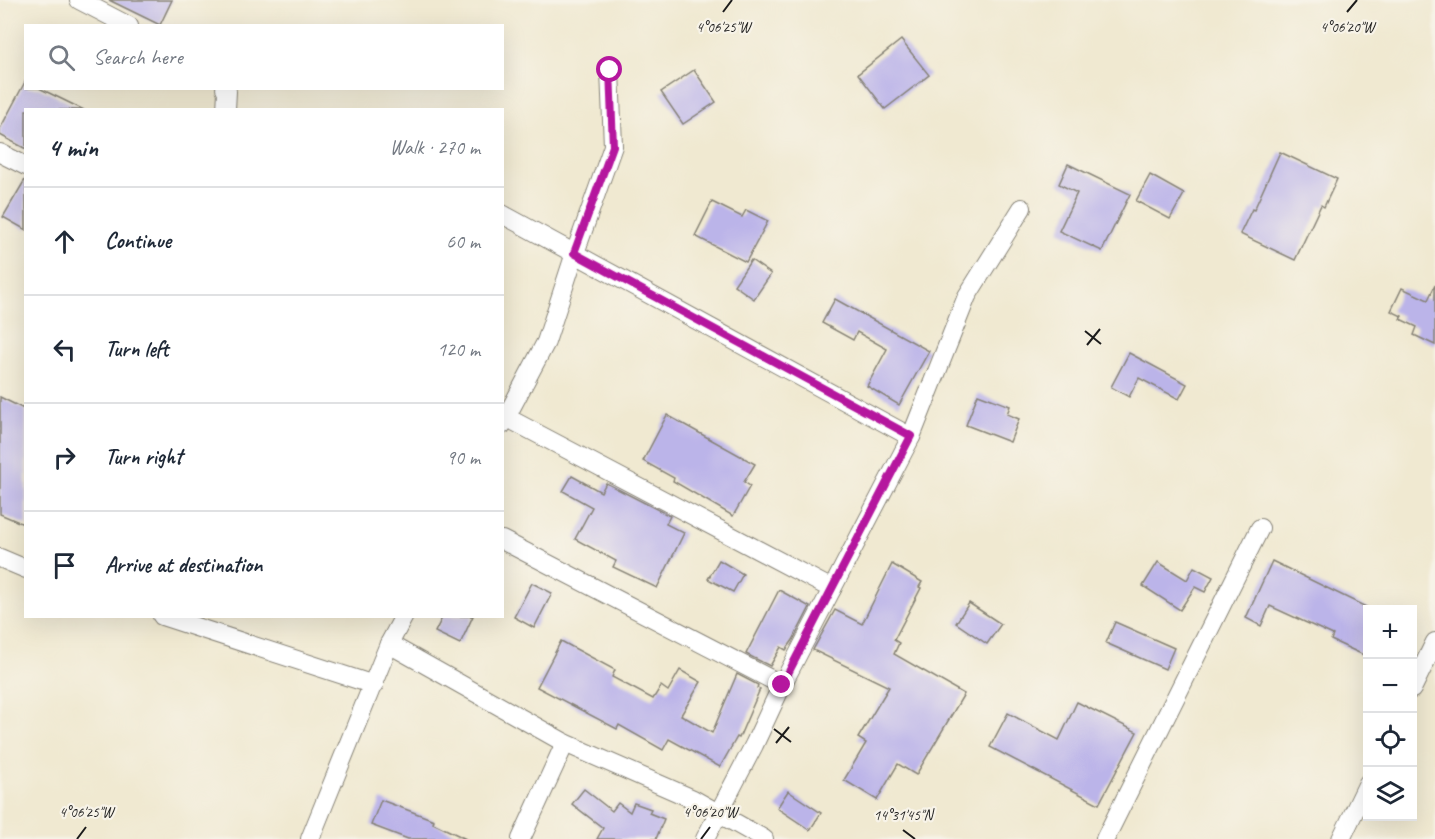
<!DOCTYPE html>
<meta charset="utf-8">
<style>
body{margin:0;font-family:Caveat,sans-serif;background:#f2f2f3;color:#1f2937}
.controls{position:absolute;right:18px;bottom:18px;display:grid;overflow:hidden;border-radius:0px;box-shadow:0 6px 24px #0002}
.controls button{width:54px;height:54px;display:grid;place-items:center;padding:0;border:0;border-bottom:2px solid #e0e1e3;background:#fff;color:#1f2937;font:30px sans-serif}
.stop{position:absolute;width:18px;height:18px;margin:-14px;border:4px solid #b5179e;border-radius:50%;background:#fff}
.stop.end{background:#b5179e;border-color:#fff;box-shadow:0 2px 6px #0008}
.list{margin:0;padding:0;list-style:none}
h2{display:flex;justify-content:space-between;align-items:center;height:78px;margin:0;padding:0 24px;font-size:26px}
h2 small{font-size:20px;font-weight:400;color:#747a83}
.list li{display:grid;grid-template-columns:39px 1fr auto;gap:18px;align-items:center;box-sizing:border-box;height:108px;padding:0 24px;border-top:2px solid #e0e1e3}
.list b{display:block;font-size:22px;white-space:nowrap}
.list em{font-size:20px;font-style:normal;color:#747a83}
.icon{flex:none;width:33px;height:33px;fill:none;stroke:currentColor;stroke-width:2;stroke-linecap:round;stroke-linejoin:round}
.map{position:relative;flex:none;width:1435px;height:839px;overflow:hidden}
.search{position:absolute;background:#fff;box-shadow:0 6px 24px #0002;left:24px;top:24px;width:480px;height:66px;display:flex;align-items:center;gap:15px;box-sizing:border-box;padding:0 21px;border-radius:0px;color:#747a83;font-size:22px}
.panel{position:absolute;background:#fff;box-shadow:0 6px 24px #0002;left:24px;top:108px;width:480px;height:510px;border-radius:0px}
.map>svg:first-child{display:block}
.building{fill:#bbb4e9}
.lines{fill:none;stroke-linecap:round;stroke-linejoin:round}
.street-casing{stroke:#868276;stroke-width:20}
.street{stroke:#fff;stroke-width:18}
.route{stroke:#b5179e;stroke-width:8}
.ticks{fill:none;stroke:#1c1c1c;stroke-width:2}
.ticks-label{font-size:15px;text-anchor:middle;fill:#1c1c1c;stroke:#f7f3e8;stroke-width:4.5;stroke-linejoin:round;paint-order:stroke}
</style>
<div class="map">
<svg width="1435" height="839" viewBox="0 0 1435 839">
<rect width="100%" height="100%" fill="#f7f3e8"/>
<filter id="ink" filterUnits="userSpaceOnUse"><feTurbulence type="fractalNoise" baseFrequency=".0167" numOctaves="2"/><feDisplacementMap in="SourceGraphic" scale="12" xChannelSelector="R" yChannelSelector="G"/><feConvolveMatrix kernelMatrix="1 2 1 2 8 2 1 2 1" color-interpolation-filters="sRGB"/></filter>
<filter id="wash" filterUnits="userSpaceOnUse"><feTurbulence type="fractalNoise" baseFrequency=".008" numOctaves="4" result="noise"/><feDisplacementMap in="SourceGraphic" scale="24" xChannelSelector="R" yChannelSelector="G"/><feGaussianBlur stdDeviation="1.35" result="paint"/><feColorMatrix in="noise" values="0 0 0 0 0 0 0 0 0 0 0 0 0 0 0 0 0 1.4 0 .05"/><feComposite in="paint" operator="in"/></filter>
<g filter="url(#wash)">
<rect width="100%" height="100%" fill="#f0e9d1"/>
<g id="blocks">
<g class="building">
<path d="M109 0H172L160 25Z"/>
<path d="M901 40 929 75 885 109 858 74Z"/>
<path d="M694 70 716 102 683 124 661 92Z"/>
<path d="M26 80V88H39L84 110H26V149L0 135V129Z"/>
<path d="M1280 152 1337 179 1324 207 1321 205 1295 260 1240 234 1252 209 1254 210Z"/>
<path d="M1068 164 1130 194 1102 251 1059 231 1077 193 1059 184Z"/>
<path d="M1150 175 1184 194 1170 219 1136 201Z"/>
<path d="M26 178V230L3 217Z"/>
<path d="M712 202 742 217 746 210 768 221 746 262 695 236Z"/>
<path d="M751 260 771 274 754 299 734 285Z"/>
<path d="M1435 285V345L1414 335 1417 327 1400 319 1402 316 1391 311 1402 288 1428 300Z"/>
<path d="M835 299 929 351 899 405 867 386 887 349 857 332 853 340 822 323Z"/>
<path d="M1129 353 1187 384 1179 399 1139 378 1129 397 1111 387Z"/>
<path d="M978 394 1010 406 1007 414 1019 419 1010 442 966 425Z"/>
<path d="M0 397 26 410V525L0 514Z"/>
<path d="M667 415 755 464 744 482 750 486 733 516 673 481 674 478 643 461Z"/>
<path d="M572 476 601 492 606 483 670 516 666 524 684 533 657 588 613 567 616 561 575 539 592 507 563 491Z"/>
<path d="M719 560 743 574 733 592 708 579Z"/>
<path d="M1272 561 1368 608V657L1331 640 1333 635 1270 606 1261 626 1246 618Z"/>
<path d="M1158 562 1187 580 1194 567 1213 577 1205 592 1195 587 1180 610 1143 586Z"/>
<path d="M892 564 922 582 919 587 921 588 894 640 899 643 894 654 964 694 916 775 898 764 877 800 844 780 866 743 858 738 889 687 813 650 835 610 862 624Z"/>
<path d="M532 583 552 593 534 628 514 617Z"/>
<path d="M779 590 810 607 793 640 786 650 781 647 770 666 746 654Z"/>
<path d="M969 603 1001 624 987 644 956 623Z"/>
<path d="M443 616H473L460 644 435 632Z"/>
<path d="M1115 622 1174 648 1165 669 1106 643Z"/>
<path d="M561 641 615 670 612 677 653 699 661 686 668 691 680 670 701 682 681 715 712 733 737 674 758 685 757 688 760 689 739 738 737 737 720 767 669 739 663 750 619 725 617 729 537 687Z"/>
<path d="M1077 702 1137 732 1099 804 990 747 1008 713 1059 740Z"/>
<path d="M584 789 612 811 618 803 630 812 634 803 651 809 649 813 664 819 656 839H597L603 828 572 804Z"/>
<path d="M788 791 821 813 810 830 777 808Z"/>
<path d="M381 800 434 820 433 823 466 839H408L371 825Z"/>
</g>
</g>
</g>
<g filter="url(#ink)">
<use href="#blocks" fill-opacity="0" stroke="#868276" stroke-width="1.5"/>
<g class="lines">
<g class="street-casing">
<g id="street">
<path d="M79 0 129 26"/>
<path d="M225 88 227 91 226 110"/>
<path d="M0 153 26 166"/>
<path d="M502 214 911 437"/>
<path d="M502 415 832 589"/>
<path d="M502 425 546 342 575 253 613 146 610 70"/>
<path d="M502 540 782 685"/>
<path d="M0 558 26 569"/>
<path d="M162 616 374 685"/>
<path d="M389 644 565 743 693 799 764 839"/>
<path d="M1412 689 1435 642"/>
<path d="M310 839 389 644 404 616"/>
<path d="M521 839 565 743"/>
<path d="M705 839 754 745 782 685 911 437 967 296 1022 208"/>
<path d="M1105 839 1260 528"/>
<path d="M1341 839 1368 783"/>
</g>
</g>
<use href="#street" class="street"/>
</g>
</g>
<g class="lines" filter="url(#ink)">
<path class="route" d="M610 70 613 146 574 253 911 436 782 685"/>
</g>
<path class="ticks" d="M723 12 732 0M1347 12 1357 0M1085 331 1101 344M1087 345 1100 329M774 729 791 742M776 743 789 727M903 830 915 839M77 839 86 827M701 839 710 827"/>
<g class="ticks-label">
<text x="1347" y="32">4°06'20"W</text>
<text x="723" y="32">4°06'25"W</text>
<text x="86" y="817">4°06'25"W</text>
<text x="710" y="817">4°06'20"W</text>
<text x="903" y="820">14°31'45"N</text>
</g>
</svg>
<div class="controls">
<button>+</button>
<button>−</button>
<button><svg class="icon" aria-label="locate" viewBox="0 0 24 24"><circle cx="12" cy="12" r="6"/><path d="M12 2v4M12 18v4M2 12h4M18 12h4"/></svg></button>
<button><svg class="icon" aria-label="layers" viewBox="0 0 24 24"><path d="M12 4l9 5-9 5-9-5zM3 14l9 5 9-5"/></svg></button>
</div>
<div class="stop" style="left:610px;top:70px"></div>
<div class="stop end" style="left:782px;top:685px"></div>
<div class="search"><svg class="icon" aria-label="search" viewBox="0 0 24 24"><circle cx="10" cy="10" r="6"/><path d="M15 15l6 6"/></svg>Search here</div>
<section class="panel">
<h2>4 min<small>Walk · 270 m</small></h2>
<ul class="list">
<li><svg class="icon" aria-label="ahead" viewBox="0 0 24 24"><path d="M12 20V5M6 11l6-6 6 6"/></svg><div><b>Continue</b></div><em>60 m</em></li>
<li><svg class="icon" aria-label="left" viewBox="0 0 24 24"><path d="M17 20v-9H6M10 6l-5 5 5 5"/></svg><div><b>Turn left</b></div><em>120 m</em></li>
<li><svg class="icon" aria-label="right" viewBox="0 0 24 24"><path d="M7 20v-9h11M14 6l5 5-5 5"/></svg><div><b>Turn right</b></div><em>90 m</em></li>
<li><svg class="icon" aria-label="arrive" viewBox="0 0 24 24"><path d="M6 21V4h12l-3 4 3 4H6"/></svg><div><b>Arrive at destination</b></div></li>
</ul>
</section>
</div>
